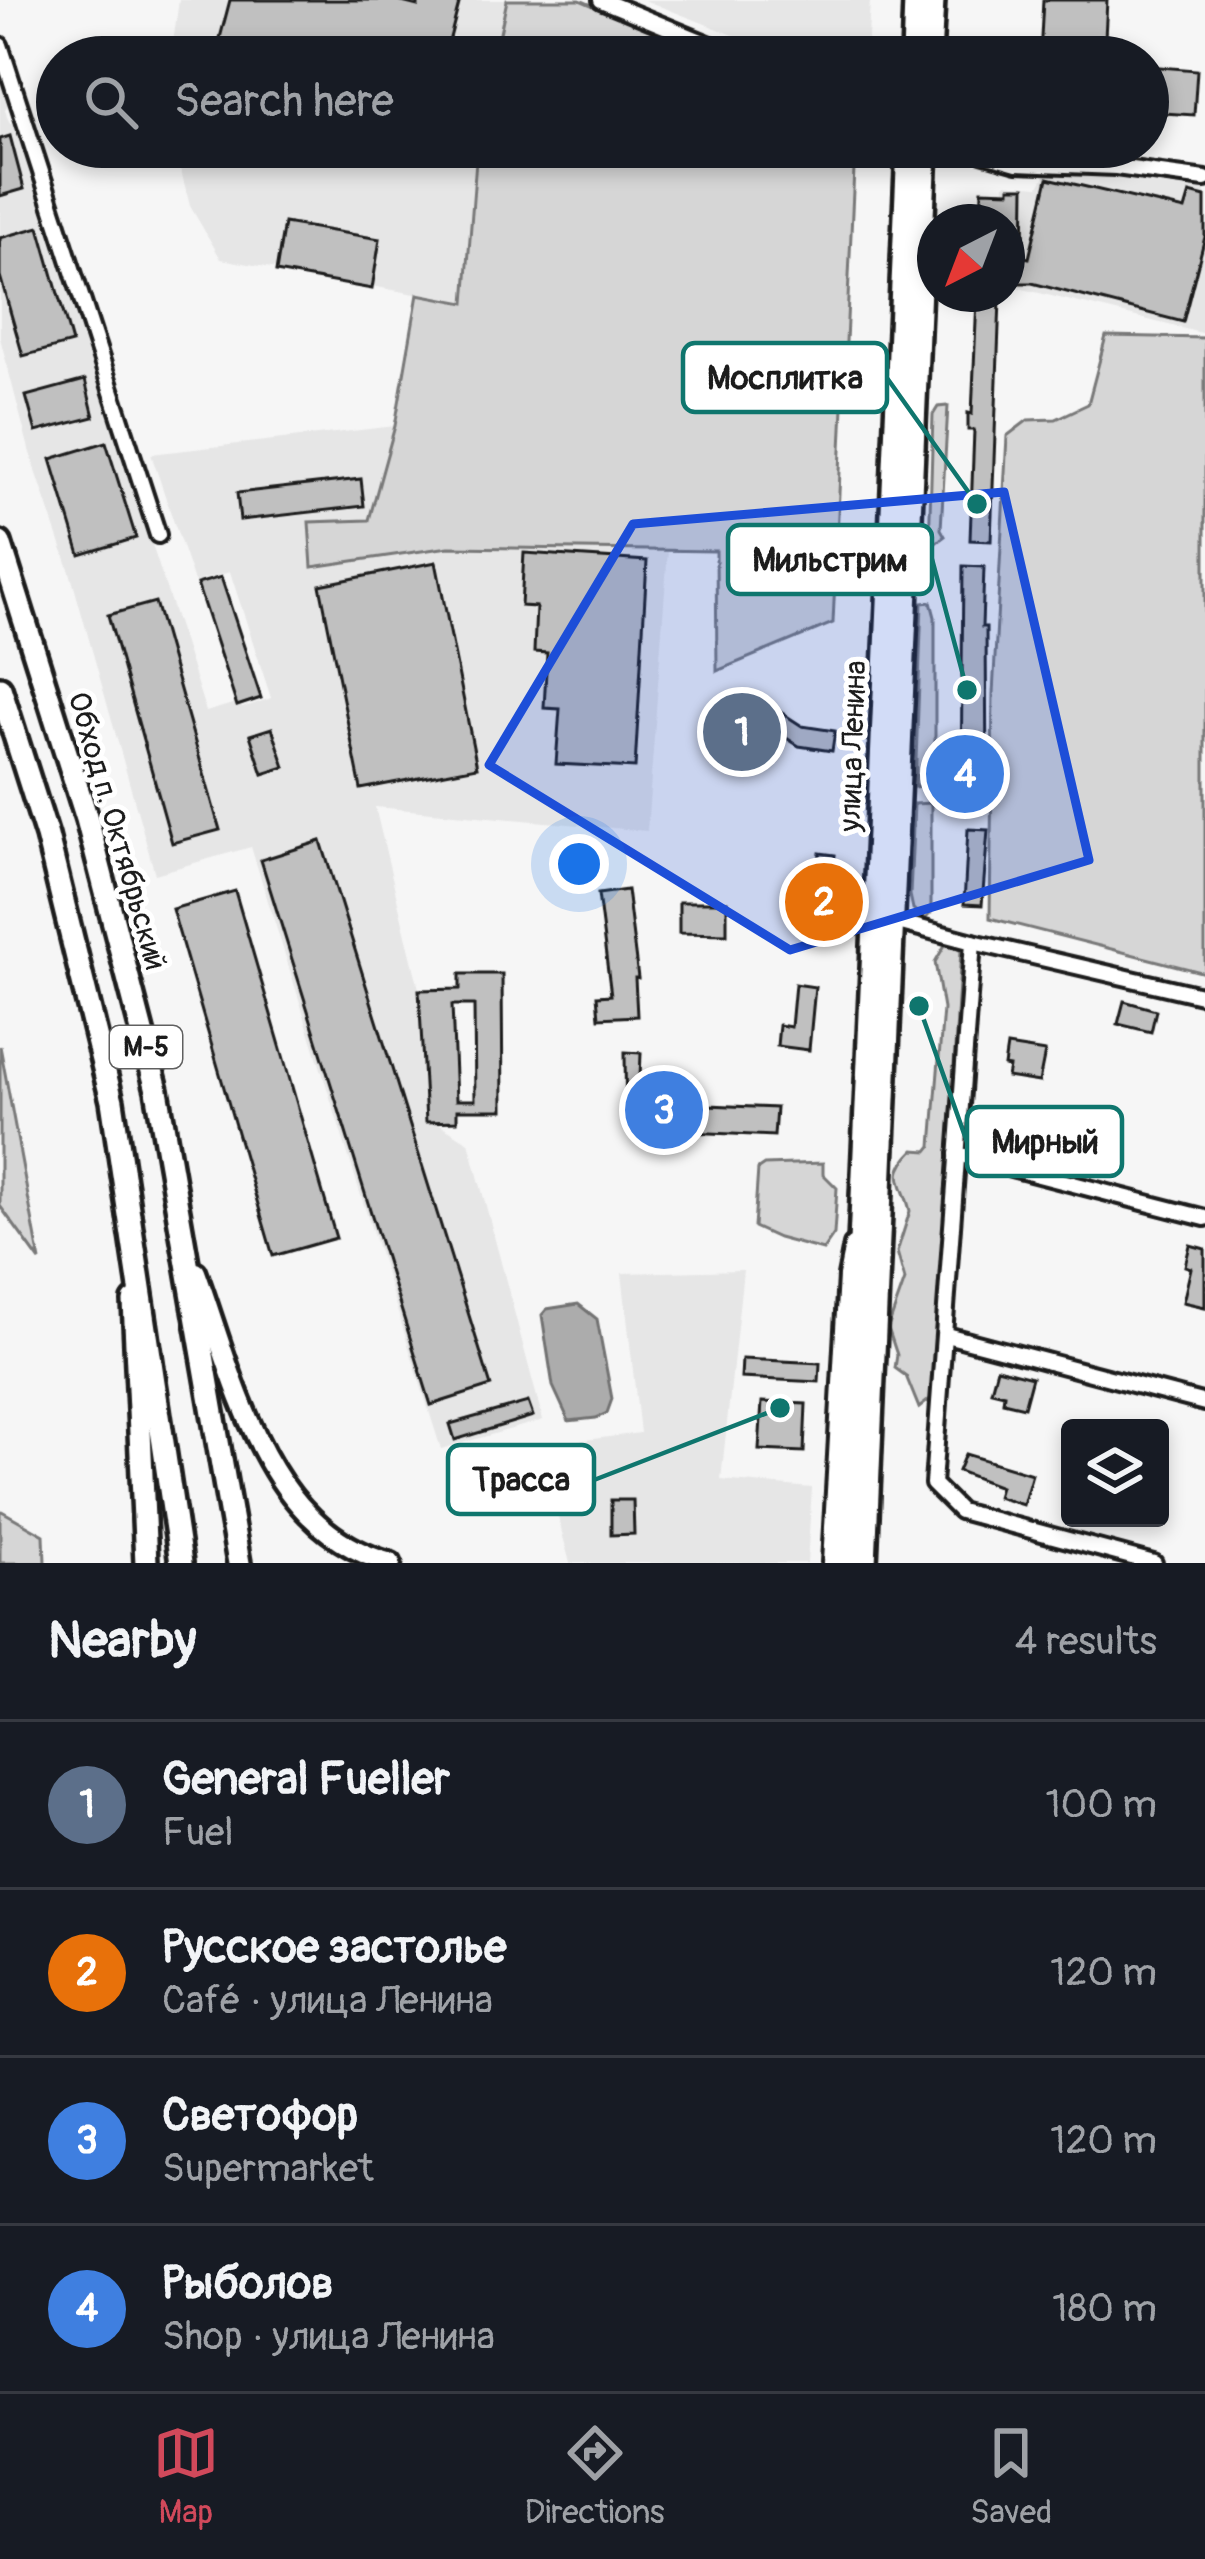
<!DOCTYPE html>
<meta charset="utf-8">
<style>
body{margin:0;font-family:Pangolin,sans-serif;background:#20242c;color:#f1f3f6}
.controls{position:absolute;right:36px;bottom:36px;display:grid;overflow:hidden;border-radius:12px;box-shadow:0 6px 18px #0003}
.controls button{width:108px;height:108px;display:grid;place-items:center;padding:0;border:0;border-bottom:3px solid #363941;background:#171b24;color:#f1f3f6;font:60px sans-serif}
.compass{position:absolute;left:917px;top:204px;width:108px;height:108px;border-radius:50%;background:#171b24;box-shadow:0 6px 18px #0003;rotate:222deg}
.you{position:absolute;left:579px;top:864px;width:42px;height:42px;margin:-30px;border:9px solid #fff;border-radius:50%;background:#1a73e8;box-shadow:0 0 0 18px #1a73e833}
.badge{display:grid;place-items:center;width:78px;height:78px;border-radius:50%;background:#d1495b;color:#fff;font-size:39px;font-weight:700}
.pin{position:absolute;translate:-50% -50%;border:6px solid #fff;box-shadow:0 3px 12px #0006}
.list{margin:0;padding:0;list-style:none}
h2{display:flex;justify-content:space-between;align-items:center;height:156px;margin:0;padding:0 48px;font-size:51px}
h2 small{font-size:39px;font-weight:400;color:#9ea1a6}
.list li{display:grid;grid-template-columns:78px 1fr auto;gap:36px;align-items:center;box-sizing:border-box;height:168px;padding:0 48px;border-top:3px solid #363941}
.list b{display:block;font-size:45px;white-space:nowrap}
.list p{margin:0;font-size:39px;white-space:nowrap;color:#9ea1a6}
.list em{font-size:39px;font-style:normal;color:#9ea1a6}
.icon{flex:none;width:66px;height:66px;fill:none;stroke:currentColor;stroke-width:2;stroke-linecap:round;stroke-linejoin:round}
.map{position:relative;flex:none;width:1205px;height:1563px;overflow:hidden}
.search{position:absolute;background:#171b24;box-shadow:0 6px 18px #0003;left:36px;right:36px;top:36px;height:132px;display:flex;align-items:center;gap:30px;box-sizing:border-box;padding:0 42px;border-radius:66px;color:#9ea1a6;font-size:45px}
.sheet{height:828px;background:#171b24}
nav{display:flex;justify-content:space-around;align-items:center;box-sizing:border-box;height:168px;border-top:3px solid #363941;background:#171b24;font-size:33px;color:#9ea1a6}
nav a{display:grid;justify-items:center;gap:6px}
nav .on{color:#d1495b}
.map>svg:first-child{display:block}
.built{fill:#e6e6e6}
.green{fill:#d6d6d6;stroke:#797979;stroke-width:3}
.water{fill:#acacac;stroke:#727272;stroke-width:3}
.building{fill:#c0c0c0;stroke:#1c1c1c;stroke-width:3;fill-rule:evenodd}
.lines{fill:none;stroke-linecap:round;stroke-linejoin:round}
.minor-casing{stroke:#1c1c1c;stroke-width:22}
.secondary-casing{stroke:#1c1c1c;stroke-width:27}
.primary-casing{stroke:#1c1c1c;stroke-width:30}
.trunk-casing{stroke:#1c1c1c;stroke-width:30}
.minor{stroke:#fff;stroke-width:14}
.secondary{stroke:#fff;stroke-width:18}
.primary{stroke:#fff;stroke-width:21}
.trunk{stroke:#fff;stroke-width:21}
.marked{fill:#1d4ed8;fill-opacity:0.2;stroke:#1d4ed8;stroke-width:9;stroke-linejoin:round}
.labels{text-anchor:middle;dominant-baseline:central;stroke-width:10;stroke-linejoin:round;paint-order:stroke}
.shield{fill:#fff;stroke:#606060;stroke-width:3}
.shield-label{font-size:27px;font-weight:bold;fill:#1c1c1c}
.street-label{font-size:30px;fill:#1c1c1c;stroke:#fff}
.leader{fill:none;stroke:#0f766e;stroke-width:4.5}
.callout-dot{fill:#0f766e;stroke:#fff;stroke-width:4.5}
.callout{fill:#fff;stroke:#0f766e;stroke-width:4.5}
.callout-label{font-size:33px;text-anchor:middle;font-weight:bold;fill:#1c1c1c}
</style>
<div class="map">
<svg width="1205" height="1563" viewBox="0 0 1205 1563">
<rect width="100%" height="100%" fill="#f6f6f6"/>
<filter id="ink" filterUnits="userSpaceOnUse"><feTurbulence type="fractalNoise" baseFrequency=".00833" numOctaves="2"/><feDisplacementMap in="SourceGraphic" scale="24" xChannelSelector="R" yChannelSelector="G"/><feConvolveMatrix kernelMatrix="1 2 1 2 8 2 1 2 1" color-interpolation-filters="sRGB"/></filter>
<g filter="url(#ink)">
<g class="built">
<path d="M179 0H507L495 57H171Z"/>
<path d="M644 0H870L867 57H790Z"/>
<path d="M0 71 10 103 5 109 7 117 10 123 17 126 206 712 239 702 242 708 271 698 230 572 194 582 151 454 395 426 369 520 313 567 449 547 668 550 647 831 375 807 421 997 430 1118 469 1142 543 1420 441 1449 251 847 155 874 70 572 30 453 0 338Z"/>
<path d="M175 147H477L465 303 221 259 190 206Z"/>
<path d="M1046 174 1141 178 1205 189V334L1007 285 1005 183 1039 186Z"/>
<path d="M743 1270 721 1480 812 1488 807 1563H570L539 1446 640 1433 622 1273Z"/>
</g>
<g class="green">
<path d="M507 0H580L712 57H495Z"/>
<path d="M477 147H855L833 623 717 671 716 551 449 547 312 567 309 522 369 520 395 426 418 294 465 303Z"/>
<path d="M1106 336 1205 338V973L990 918 993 694 1007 436 1028 420 1056 419 1088 404Z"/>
<path d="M948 406 941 529 945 536 929 548 933 415 938 407Z"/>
<path d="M931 602 935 617V783L915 787 922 603Z"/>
<path d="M931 803V913L925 919 913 909 910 895 914 804Z"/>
<path d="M951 943 961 950 934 1396 919 1408 906 1376 895 1368 897 1355 888 1328 905 1280 897 1252 910 1211C904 1183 887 1176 914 1150L928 1151 932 1146 943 1009 935 962 945 945Z"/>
<path d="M0 1046 40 1261 0 1206Z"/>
<path d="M823 1163V1174L837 1188 834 1234 823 1250 778 1238 754 1227 758 1169 764 1165Z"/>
<path d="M0 1510 44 1535 45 1563H0Z"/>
</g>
<path class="water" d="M578 1304 597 1319 612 1399 607 1413 596 1418 569 1421 553 1386 542 1315 547 1309Z"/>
<g class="building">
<path d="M230 0H394L418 6V0H460L445 57H215Z"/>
<path d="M1043 0H1107L1104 57H1040Z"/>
<path d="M1148 66 1197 70 1194 115 1148 112Z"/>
<path d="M10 136 24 189 0 196V139Z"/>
<path d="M1048 178 1185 210 1190 193 1205 197V237L1183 322 1032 283H1009L1010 222H981L982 190 1010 191V187H1025L1024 257 1029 258Z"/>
<path d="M284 223 380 239 372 289 276 272Z"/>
<path d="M39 227 72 343 23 356 0 276V238Z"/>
<path d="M977 298 1000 299 991 541 970 540 974 430H968V413L972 414Z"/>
<path d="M85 380 94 417 36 432 26 396Z"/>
<path d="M106 442 136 538 80 555 51 459Z"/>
<path d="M361 479 364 506 240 520 237 493Z"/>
<path d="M524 553 647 561 635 768 556 764 560 709 544 708 547 653 534 652 536 607 521 606Z"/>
<path d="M436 562 477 767 361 789 320 585Z"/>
<path d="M963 566 984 567 982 627H986L987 790H961Z"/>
<path d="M221 577 261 698 237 706 197 584Z"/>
<path d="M155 602 220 830 172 843 108 615Z"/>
<path d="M736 700 748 702 760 711 755 754 731 751Z"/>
<path d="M779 711 802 726 835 731 832 751 799 746 777 732Z"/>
<path d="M272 728 285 767 263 774 250 735Z"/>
<path d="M968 829 988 830 982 905 964 904Z"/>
<path d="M321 841 491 1386 431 1405 261 860Z"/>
<path d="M820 853 835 855 826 919 802 916 807 877 817 878Z"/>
<path d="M627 890 638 978H635L637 1016 599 1018 597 996 611 995 598 894Z"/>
<path d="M235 891 336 1238 273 1256 172 909Z"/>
<path d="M679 902H727V934L679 933Z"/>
<path d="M460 974H502L503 1110H457V1121L426 1122 419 990 460 989ZM452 1005H474L475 1100H456Z"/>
<path d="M795 984 815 987 809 1050 777 1046 779 1025 791 1027Z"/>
<path d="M1124 1001 1156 1010 1151 1032 1118 1024Z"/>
<path d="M1007 1046 1045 1052 1039 1082 1007 1077 1009 1067 1004 1066Z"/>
<path d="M625 1052 641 1053 639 1102 776 1108 774 1136 626 1129Z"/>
<path d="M1190 1245 1205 1249V1307L1183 1302 1191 1268 1185 1266Z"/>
<path d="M742 1359 820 1363 819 1382 741 1378Z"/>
<path d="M997 1368 1032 1377 1024 1407 1003 1402 1004 1394 991 1391Z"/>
<path d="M528 1402 533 1416 455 1440 450 1424Z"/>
<path d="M762 1402 806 1404 804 1452 759 1450Z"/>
<path d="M965 1454 1032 1474 1023 1505 997 1497 1000 1487 958 1471Z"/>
<path d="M611 1500H633L634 1534 611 1535Z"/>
</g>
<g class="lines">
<g class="minor-casing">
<g id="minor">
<path d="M601 0 740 57"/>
<path d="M0 45 158 535"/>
<path d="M960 147 1017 163 1116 167 1205 179"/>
<path d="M894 921 973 942 933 1484 960 1511 1154 1563"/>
<path d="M973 942 1205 996"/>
<path d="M957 1154 1205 1218"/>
<path d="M946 1335 1205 1403"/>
<path d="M830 1563 846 1276 852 1245"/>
</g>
</g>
<g class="secondary-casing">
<path id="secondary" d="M196 1272C235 1379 264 1530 391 1563"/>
</g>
<g class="primary-casing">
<g id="primary">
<path d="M913 57 915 0"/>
<path d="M930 57 933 0"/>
<path d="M134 1301 146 1563"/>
<path d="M846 1563 908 147"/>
<path d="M865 1563 926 147"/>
</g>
</g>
<g class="trunk-casing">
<g id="trunk">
<path d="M0 543 87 819 157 1090 239 1563"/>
<path d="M0 688 47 836 112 1101 181 1563"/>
</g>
</g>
<use href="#minor" class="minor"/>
<use href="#secondary" class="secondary"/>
<use href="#primary" class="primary"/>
<use href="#trunk" class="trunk"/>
</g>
</g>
<path class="marked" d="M1004 492 1089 860 790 950 489 765 633 524Z"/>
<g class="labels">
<rect class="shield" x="110" y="1026" width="72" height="42" rx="9"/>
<g class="shield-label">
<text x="146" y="1047">М-5</text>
</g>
<g class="street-label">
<text transform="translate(853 746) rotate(-88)">улица Ленина</text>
<text transform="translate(117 831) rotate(74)">Обход п. Октябрьский</text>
</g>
</g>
<path class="leader" d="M977 504L887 378M967 690L932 559M919 1006L967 1142M780 1408L594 1480"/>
<g class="callout-dot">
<circle cx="977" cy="504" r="12"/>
<circle cx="967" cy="690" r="12"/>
<circle cx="919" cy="1006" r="12"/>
<circle cx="780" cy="1408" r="12"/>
</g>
<g class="callout">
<rect x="683" y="343" width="204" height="69" rx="12"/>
<rect x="728" y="525" width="204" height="69" rx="12"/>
<rect x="967" y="1107" width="155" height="69" rx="12"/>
<rect x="448" y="1445" width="146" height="69" rx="12"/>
</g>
<g class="callout-label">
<text x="785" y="389">Мосплитка</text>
<text x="830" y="571">Мильстрим</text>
<text x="1045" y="1153">Мирный</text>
<text x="521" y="1491">Трасса</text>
</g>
</svg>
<div class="controls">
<button><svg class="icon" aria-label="layers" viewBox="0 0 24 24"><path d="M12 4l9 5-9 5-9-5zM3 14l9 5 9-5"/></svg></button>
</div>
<svg class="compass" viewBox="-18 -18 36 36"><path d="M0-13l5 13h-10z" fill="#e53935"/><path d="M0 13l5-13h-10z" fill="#9ea1a6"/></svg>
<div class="you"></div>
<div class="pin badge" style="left:742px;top:732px;background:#5c6f8a">1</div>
<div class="pin badge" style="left:824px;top:902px;background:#e8710a">2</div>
<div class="pin badge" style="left:664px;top:1110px;background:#3f7fe0">3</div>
<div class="pin badge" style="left:965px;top:774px;background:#3f7fe0">4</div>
<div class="search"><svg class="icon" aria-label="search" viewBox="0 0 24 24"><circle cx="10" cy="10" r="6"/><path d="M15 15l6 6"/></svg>Search here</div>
</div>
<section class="sheet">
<h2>Nearby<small>4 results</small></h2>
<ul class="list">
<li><span class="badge" style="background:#5c6f8a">1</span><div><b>General Fueller</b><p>Fuel</p></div><em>100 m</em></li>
<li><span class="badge" style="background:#e8710a">2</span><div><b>Русское застолье</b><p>Café · улица Ленина</p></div><em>120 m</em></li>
<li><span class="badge" style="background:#3f7fe0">3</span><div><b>Светофор</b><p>Supermarket</p></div><em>120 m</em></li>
<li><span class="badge" style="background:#3f7fe0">4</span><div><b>Рыболов</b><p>Shop · улица Ленина</p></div><em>180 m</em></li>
</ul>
</section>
<nav>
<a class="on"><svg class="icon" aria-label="map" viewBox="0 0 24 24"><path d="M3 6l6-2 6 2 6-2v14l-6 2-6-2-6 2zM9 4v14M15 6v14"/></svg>Map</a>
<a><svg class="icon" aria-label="directions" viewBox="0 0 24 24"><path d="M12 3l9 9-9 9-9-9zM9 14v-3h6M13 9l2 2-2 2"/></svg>Directions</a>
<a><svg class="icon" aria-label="saved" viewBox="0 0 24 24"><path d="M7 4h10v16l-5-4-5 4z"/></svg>Saved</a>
</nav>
